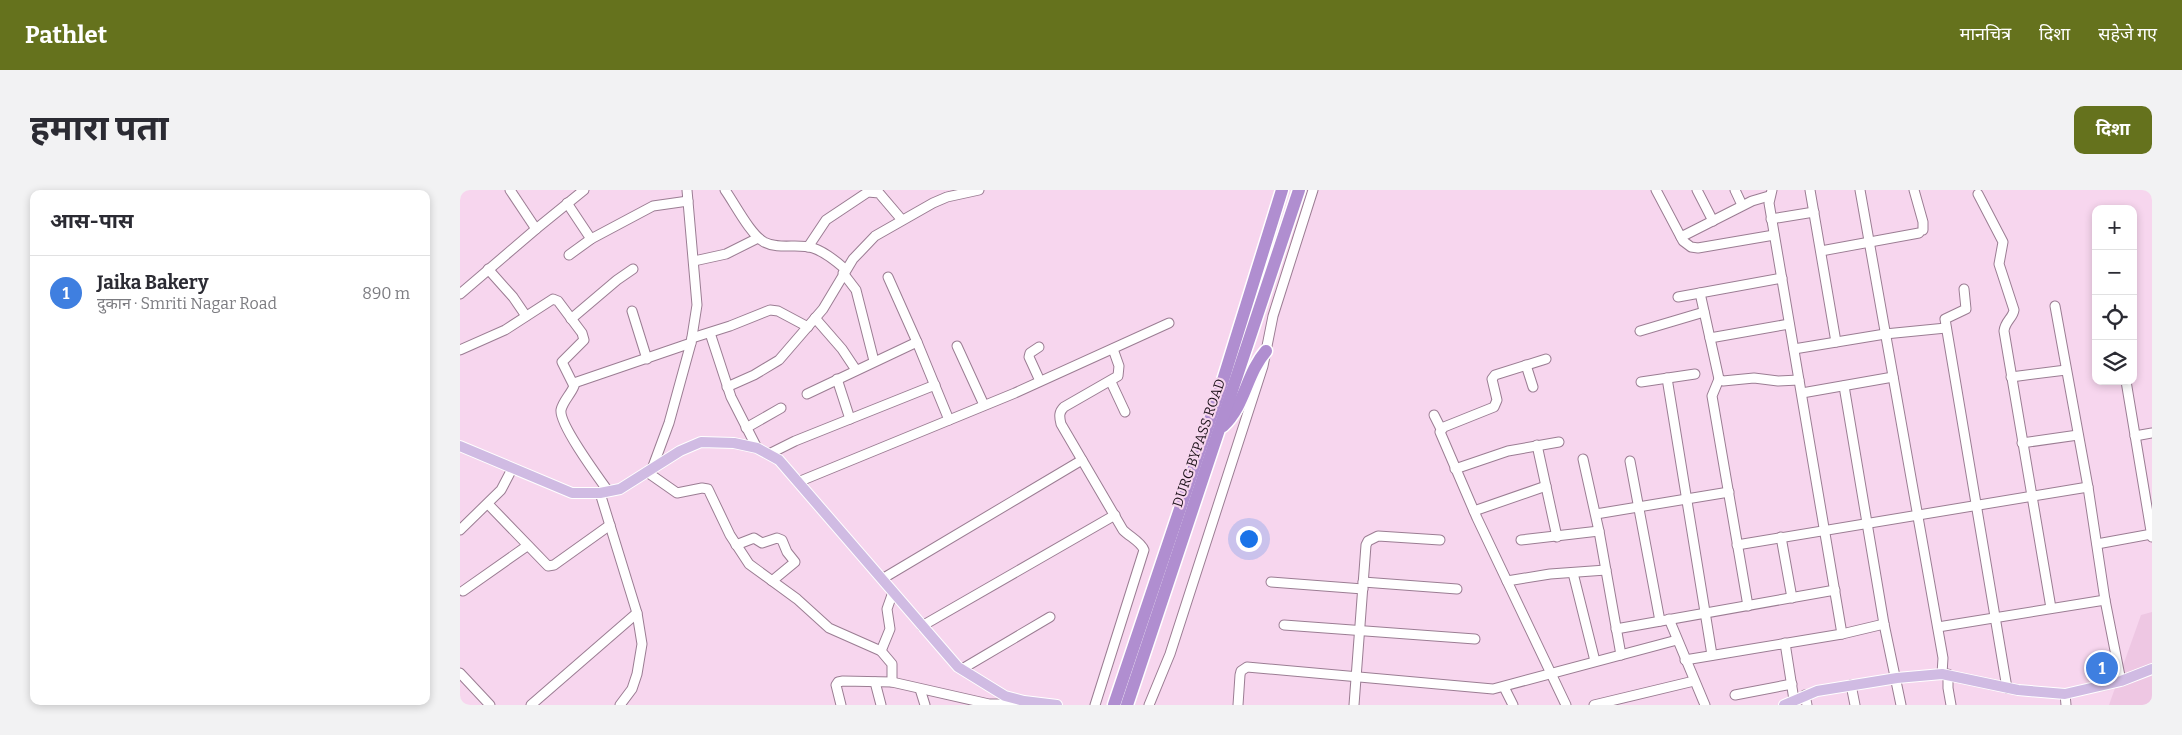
<!DOCTYPE html>
<html lang="hi">
<meta charset="utf-8">
<style>
body{margin:0;font-family:Bitter,"Noto Sans Devanagari",serif;background:#f2f2f3;color:#2b2b33}
.controls{position:absolute;right:15px;top:15px;display:grid;overflow:hidden;border-radius:10px;box-shadow:0 2px 8px #0003}
.controls button{width:45px;height:45px;display:grid;place-items:center;padding:0;border:0;border-bottom:1px solid #e1e1e2;background:#fff;color:#2b2b33;font:25px sans-serif}
.you{position:absolute;left:788px;top:348px;width:18px;height:18px;margin:-12px;border:4px solid #fff;border-radius:50%;background:#1a73e8;box-shadow:0 0 0 8px #1a73e833}
.badge{display:grid;place-items:center;width:32px;height:32px;border-radius:50%;background:#65721d;color:#fff;font-size:16px;font-weight:700}
.pin{position:absolute;translate:-50% -50%;border:2px solid #fff;box-shadow:0 1px 5px #0006}
.list{margin:0;padding:0;list-style:none}
h2{display:flex;justify-content:space-between;align-items:center;height:65px;margin:0;padding:0 20px;font-size:21px}
h2 small{font-size:16px;font-weight:400;color:#7c7c81}
.list li{display:grid;grid-template-columns:32px 1fr auto;gap:15px;align-items:center;box-sizing:border-box;height:75px;padding:0 20px;border-top:1px solid #e1e1e2}
.list b{display:block;font-size:19px;white-space:nowrap}
.list p{margin:0;font-size:16px;white-space:nowrap;color:#7c7c81}
.list em{font-size:16px;font-style:normal;color:#7c7c81}
.icon{flex:none;width:28px;height:28px;fill:none;stroke:currentColor;stroke-width:2;stroke-linecap:round;stroke-linejoin:round}
.map{position:relative;flex:none;width:1692px;height:515px;overflow:hidden;border-radius:10px}
header{display:flex;align-items:center;gap:30px;box-sizing:border-box;height:70px;padding:0 25px;background:#65721d;color:#fff}
header strong{font-size:24px}
nav{display:flex;gap:28px;margin-inline-start:auto;font-size:18px}
.intro{display:flex;align-items:center;justify-content:space-between;box-sizing:border-box;height:120px;padding:0 30px}
h1{margin:0;font-size:35px}
.button{padding:12px 22px;border-radius:10px;background:#65721d;color:#fff;font-size:18px;font-weight:700}
main{display:flex;gap:30px;padding:0 30px}
aside{flex:1;background:#fff;border-radius:10px;box-shadow:0 2px 8px #0003}
.map>svg:first-child{display:block}
.built{fill:#eec7e3}
.lines{fill:none;stroke-linecap:round;stroke-linejoin:round}
.minor-casing{stroke:#9b7d93;stroke-width:11}
.major-casing{stroke:#fff;stroke-width:12}
.highway-casing{stroke:#fff;stroke-width:15}
.minor{stroke:#fff;stroke-width:9}
.major{stroke:#d0bbe3;stroke-width:10}
.highway{stroke:#b08ed0;stroke-width:12}
.labels{text-anchor:middle;dominant-baseline:central;stroke-width:4;stroke-linejoin:round;paint-order:stroke}
.street-label{font-size:14px;fill:#1d121a;stroke:#f7d6ee}
</style>
<header>
<strong>Pathlet</strong>
<nav><a>मानचित्र</a><a>दिशा</a><a>सहेजे गए</a></nav>
</header>
<div class="intro"><h1>हमारा पता</h1><a class="button">दिशा</a></div>
<main>
<aside>
<h2>आस-पास<small></small></h2>
<ul class="list">
<li><span class="badge" style="background:#3f7fe0">1</span><div><b>Jaika Bakery</b><p>दुकान · Smriti Nagar Road</p></div><em>890 m</em></li>
</ul>
</aside>
<div class="map">
<svg width="1692" height="515" viewBox="0 0 1692 515">
<rect width="100%" height="100%" fill="#f7d6ee"/>
<path class="built" d="M1692 422V515H1649L1681 425Z"/>
<g class="lines">
<g class="minor-casing">
<g id="minor">
<path d="M50 0 76 39"/>
<path d="M265 0C275 14 290 44 304 52 319 60 338 53 353 58 365 62 376 71 385 79"/>
<path d="M1196 0 1223 51 1231 57 1238 58 1314 45"/>
<path d="M1237 0 1253 31"/>
<path d="M1275 0 1282 15"/>
<path d="M1312 0 1309 13 1382 444"/>
<path d="M1350 0 1376 152"/>
<path d="M1400 0 1483 468 1482 484"/>
<path d="M1454 0 1463 32V40"/>
<path d="M1518 4 1543 52 1539 74 1554 120C1553 128 1545 131 1544 141L1591 418"/>
<path d="M107 13 131 49"/>
<path d="M1311 29 1354 22"/>
<path d="M1221 47 1292 11 1309 6"/>
<path d="M348 57 366 30 408 2 419 3 442 30"/>
<path d="M1361 61 1459 43"/>
<path d="M109 65 131 49 193 16 228 11"/>
<path d="M234 71 266 64 298 48"/>
<path d="M28 79 53 107 66 126"/>
<path d="M383 83 396 100 414 171"/>
<path d="M428 87 457 152 489 230"/>
<path d="M1504 99 1506 119 1485 129 1547 498"/>
<path d="M1240 103 1259 189 1263 191 1294 188 1318 191 1339 190"/>
<path d="M0 104 76 39 124 0"/>
<path d="M1218 107 1322 88"/>
<path d="M1595 116 1628 297 1645 410 1661 491"/>
<path d="M172 121 187 169"/>
<path d="M355 128 382 159 396 180"/>
<path d="M111 129 157 90 173 79"/>
<path d="M1180 141 1244 122"/>
<path d="M250 143 271 207 297 258"/>
<path d="M232 148 270 136 310 120 318 121 348 137"/>
<path d="M1250 148 1329 134"/>
<path d="M497 156 524 215"/>
<path d="M579 157 570 163 569 167 580 191"/>
<path d="M1334 159 1425 144 1486 138"/>
<path d="M0 160 45 140 93 109 98 111 122 143 124 150 102 172 114 196C111 204 103 211 101 220 99 234 138 287 148 301"/>
<path d="M1086 169 1035 185 1032 189 1037 210 1034 217 984 237 980 242 1017 328 1106 515"/>
<path d="M1066 175 1073 197"/>
<path d="M1551 187 1606 180"/>
<path d="M1207 188 1252 465"/>
<path d="M377 189 390 229"/>
<path d="M1259 189 1252 206 1288 416"/>
<path d="M1666 191 1692 347"/>
<path d="M651 192 665 222"/>
<path d="M1181 192 1235 184"/>
<path d="M114 193 231 153"/>
<path d="M1384 196 1424 434 1441 515"/>
<path d="M267 197 294 185 319 170 363 119 393 69 415 46 473 13 487 7 519 0"/>
<path d="M1342 203 1433 187"/>
<path d="M347 204 457 152"/>
<path d="M974 225 981 239"/>
<path d="M286 238 321 218"/>
<path d="M1675 246 1692 243"/>
<path d="M1562 253 1618 245"/>
<path d="M1077 255 1097 347"/>
<path d="M309 264 335 251 475 195"/>
<path d="M1123 269 1139 341 1161 465"/>
<path d="M1170 271 1200 431"/>
<path d="M192 279 209 233 231 153 237 115 227 0"/>
<path d="M995 279 1048 261 1099 252"/>
<path d="M187 282 217 303 242 298 248 299 270 345 289 374 337 409 369 438 421 461 432 474V492"/>
<path d="M338 292 555 203 709 133"/>
<path d="M140 303 177 423 182 454 177 484 172 499 160 515"/>
<path d="M28 314 88 376 94 375 150 335"/>
<path d="M1014 321 1086 296"/>
<path d="M1136 324 1269 302"/>
<path d="M0 340 41 300 52 279"/>
<path d="M1321 347 1332 408"/>
<path d="M1061 350 1139 341"/>
<path d="M1637 354 1692 344"/>
<path d="M276 355 294 348 302 353 317 348 322 350 327 362 335 372 312 391"/>
<path d="M1277 355 1628 297"/>
<path d="M1113 383 1135 471"/>
<path d="M422 389 622 270"/>
<path d="M1047 391 1090 384 1146 380"/>
<path d="M811 392 903 399"/>
<path d="M903 392 997 399"/>
<path d="M3 401 67 356"/>
<path d="M1209 429 1245 515"/>
<path d="M824 435 1015 449"/>
<path d="M462 436 655 325"/>
<path d="M1478 437 1645 410"/>
<path d="M1156 439 1375 400"/>
<path d="M1325 453 1334 510"/>
<path d="M421 461 430 439 427 419 433 402"/>
<path d="M1225 470 1382 444 1424 434"/>
<path d="M502 479 590 427"/>
<path d="M0 483 30 515"/>
<path d="M1488 484V498L1491 515"/>
<path d="M415 492 421 515"/>
<path d="M1391 495 1395 515"/>
<path d="M1044 497 1053 515"/>
<path d="M460 499 465 515"/>
<path d="M1605 504 1606 515"/>
<path d="M1275 505 1332 494"/>
<path d="M1345 505 1347 515"/>
<path d="M71 515 177 423"/>
<path d="M381 515 376 495 378 492 383 491 432 492 529 514H540L558 510"/>
<path d="M635 515 684 360C681 352 670 347 663 340L601 234C599 226 599 222 604 217L658 186 659 176 653 159"/>
<path d="M689 515 710 464 803 176 813 126 853 0"/>
<path d="M778 515 780 485 781 481 787 477 1033 499 1217 450"/>
<path d="M894 515 906 355 908 351 918 346 980 350"/>
<path d="M1134 515 1234 491"/>
</g>
</g>
<g class="major-casing">
<g id="major">
<path d="M0 256 112 303H140L160 299 220 261 241 252 274 253 297 258 319 270 498 477 545 506 564 511 597 515"/>
<path d="M1324 515 1357 501 1437 488 1482 484 1558 500 1605 504 1661 491 1692 479"/>
</g>
</g>
<g class="highway-casing">
<g id="highway">
<path d="M763 236C785 216 786 184 806 161"/>
<path d="M654 515 760 200 822 0"/>
<path d="M667 515 839 0"/>
</g>
</g>
<use href="#minor" class="minor"/>
<use href="#major" class="major"/>
<use href="#highway" class="highway"/>
</g>
<g class="labels">
<g class="street-label">
<text transform="translate(739 253) rotate(-71)">DURG BYPASS ROAD</text>
</g>
</g>
</svg>
<div class="controls">
<button>+</button>
<button>−</button>
<button><svg class="icon" aria-label="locate" viewBox="0 0 24 24"><circle cx="12" cy="12" r="6"/><path d="M12 2v4M12 18v4M2 12h4M18 12h4"/></svg></button>
<button><svg class="icon" aria-label="layers" viewBox="0 0 24 24"><path d="M12 4l9 5-9 5-9-5zM3 14l9 5 9-5"/></svg></button>
</div>
<div class="you"></div>
<div class="pin badge" style="left:1642px;top:478px;background:#3f7fe0">1</div>
</div>
</main>
